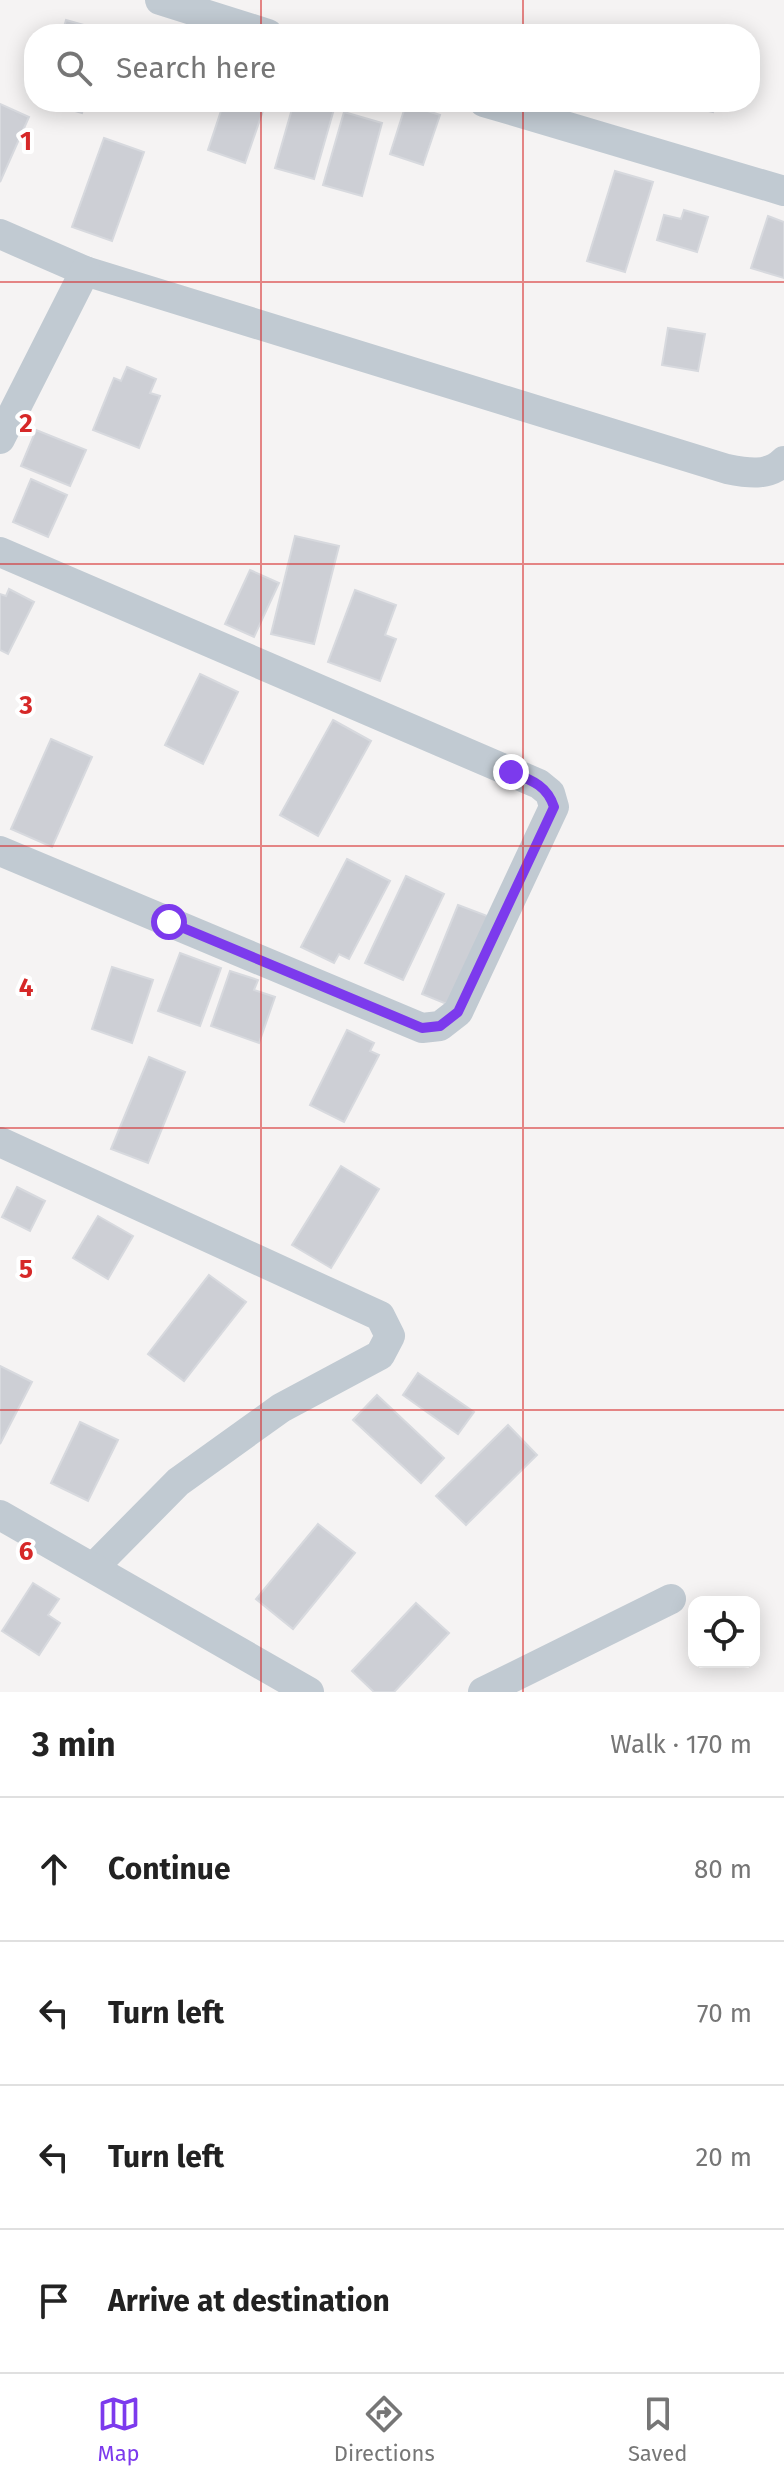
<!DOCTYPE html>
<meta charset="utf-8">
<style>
body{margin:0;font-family:"Fira Sans",sans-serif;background:#f6f6f6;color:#222}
.controls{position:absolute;right:24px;bottom:24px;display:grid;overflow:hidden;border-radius:16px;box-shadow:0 4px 20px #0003}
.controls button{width:72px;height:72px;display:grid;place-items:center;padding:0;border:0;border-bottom:2px solid #e0e0e0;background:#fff;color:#222;font:40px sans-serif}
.stop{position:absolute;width:24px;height:24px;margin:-18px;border:6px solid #7c3aed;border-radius:50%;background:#fff}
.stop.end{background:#7c3aed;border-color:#fff;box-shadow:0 2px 8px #0008}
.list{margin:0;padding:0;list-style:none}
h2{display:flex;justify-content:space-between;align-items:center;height:104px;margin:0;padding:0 32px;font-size:34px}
h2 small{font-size:26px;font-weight:400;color:#767676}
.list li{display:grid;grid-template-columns:52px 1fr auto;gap:24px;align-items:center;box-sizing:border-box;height:144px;padding:0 32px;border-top:2px solid #e0e0e0}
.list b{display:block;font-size:30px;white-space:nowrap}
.list em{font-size:26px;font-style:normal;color:#767676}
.icon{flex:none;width:44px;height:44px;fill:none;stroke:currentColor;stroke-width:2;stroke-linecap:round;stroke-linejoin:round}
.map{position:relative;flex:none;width:784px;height:1692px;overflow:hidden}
.search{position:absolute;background:#fff;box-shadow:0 4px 20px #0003;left:24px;right:24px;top:24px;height:88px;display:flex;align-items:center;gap:20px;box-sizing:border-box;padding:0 28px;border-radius:32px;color:#767676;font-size:30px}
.sheet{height:680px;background:#fff}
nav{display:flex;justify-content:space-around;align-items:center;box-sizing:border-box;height:112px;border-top:2px solid #e0e0e0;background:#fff;font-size:22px;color:#767676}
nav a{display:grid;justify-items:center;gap:4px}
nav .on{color:#7c3aed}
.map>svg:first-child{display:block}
.building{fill:#cdcfd5;stroke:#d7d9de;stroke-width:2}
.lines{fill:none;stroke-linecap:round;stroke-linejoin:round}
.street{stroke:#c1cad2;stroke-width:30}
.route{stroke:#7c3aed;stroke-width:10}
.grid{fill:none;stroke:#d62828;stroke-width:2;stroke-opacity:0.55}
.grid-label{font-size:26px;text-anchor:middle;font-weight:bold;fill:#d62828;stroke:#fff;stroke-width:8;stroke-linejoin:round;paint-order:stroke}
</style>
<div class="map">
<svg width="784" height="1692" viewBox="0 0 784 1692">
<rect width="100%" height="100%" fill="#f5f3f3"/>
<g class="building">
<path d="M66 20 105 31 104 34H62Z"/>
<path d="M44 102H85L82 113Z"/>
<path d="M224 102H266L245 163 208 150Z"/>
<path d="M294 102H336L314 179 275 168Z"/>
<path d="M671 102H716L713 112Z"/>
<path d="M0 104 29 117 0 182Z"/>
<path d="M406 104 440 115 423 165 390 154Z"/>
<path d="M344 112 382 123 362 196 323 185Z"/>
<path d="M104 138 144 152 112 241 72 227Z"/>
<path d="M615 171 653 182 625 272 587 261Z"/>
<path d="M684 210 708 217 697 252 657 240 664 215 681 219Z"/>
<path d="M768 216 784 222V278L751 268Z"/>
<path d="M668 328 705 334 698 371 662 365Z"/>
<path d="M127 367 156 379 150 393 160 396 139 448 93 430 114 378 121 381Z"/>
<path d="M36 430 86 450 70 486 21 466Z"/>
<path d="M31 479 67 495 48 537 13 522Z"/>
<path d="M295 536 339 546 314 644 271 634Z"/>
<path d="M250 570 279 583 254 637 225 624Z"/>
<path d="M9 589 34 602 8 654 0 650V594L6 596Z"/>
<path d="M355 590 396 605 385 635 396 639 380 681 328 662Z"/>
<path d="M200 674 238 692 203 764 165 745Z"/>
<path d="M333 720 371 741 318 836 280 815Z"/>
<path d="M51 739 92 757 52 847 11 829Z"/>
<path d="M347 859 390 881 349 959 339 954 334 963 301 947Z"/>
<path d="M406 876 444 894 403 980 365 963Z"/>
<path d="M458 905 490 917 454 1007 422 994Z"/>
<path d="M180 953 221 968 200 1026 158 1011Z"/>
<path d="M112 967 153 980 132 1043 92 1029Z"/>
<path d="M230 971 258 980 254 990 275 997 259 1043 211 1026Z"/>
<path d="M347 1030 374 1043 370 1051 379 1055 344 1122 310 1105Z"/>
<path d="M149 1057 185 1072 148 1163 111 1149Z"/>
<path d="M341 1166 379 1189 331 1268 292 1245Z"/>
<path d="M17 1187 45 1201 30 1231 2 1217Z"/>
<path d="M98 1216 133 1236 108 1279 73 1258Z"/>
<path d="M209 1275 246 1302 184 1381 148 1354Z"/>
<path d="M0 1366 32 1382 0 1444Z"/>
<path d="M418 1373 474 1412 458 1434 403 1395Z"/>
<path d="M377 1395 444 1458 421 1483 353 1420Z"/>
<path d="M80 1422 118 1440 88 1501 51 1483Z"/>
<path d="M508 1425 537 1455 466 1525 436 1496Z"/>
<path d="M318 1524 355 1553 293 1629 256 1599Z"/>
<path d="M33 1583 59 1599 48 1615 60 1623 39 1655 2 1631Z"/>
<path d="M416 1603 449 1633 394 1692H374L352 1671Z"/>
</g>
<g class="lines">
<g class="street">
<path d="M160 0 268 34"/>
<path d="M484 102 784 191"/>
<path d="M0 234 85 271 727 469C747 473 768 477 784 461"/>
<path d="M0 439 85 271"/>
<path d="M0 552 539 784 550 793 554 807 458 1012 440 1026 422 1028 0 851"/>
<path d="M0 1142 380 1316 390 1336 380 1355 281 1408 178 1482 94 1567"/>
<path d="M0 1515 309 1692"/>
<path d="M483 1692 671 1599"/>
</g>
</g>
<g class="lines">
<path class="route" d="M169 922 422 1028 440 1026 458 1012 554 807C547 785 531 780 511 772"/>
</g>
<path class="grid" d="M261 0V34M523 0V34M261 102V1692M523 102V1692M0 282H784M0 564H784M0 846H784M0 1128H784M0 1410H784"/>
<g class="grid-label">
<text x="26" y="150">1</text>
<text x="26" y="432">2</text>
<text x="26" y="714">3</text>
<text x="26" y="996">4</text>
<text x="26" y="1278">5</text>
<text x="26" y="1560">6</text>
</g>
</svg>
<div class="controls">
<button><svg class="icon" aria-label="locate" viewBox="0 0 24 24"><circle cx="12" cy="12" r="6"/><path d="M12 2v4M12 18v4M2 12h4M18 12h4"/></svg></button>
</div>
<div class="stop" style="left:169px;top:922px"></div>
<div class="stop end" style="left:511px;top:772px"></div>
<div class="search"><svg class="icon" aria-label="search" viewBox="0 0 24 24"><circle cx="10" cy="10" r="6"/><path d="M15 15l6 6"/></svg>Search here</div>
</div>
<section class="sheet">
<h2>3 min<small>Walk · 170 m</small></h2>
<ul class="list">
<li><svg class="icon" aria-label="ahead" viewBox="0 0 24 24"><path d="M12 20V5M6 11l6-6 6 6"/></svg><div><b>Continue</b></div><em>80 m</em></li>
<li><svg class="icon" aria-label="left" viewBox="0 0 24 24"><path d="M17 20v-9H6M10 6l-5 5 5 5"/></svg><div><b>Turn left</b></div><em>70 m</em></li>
<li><svg class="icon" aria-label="left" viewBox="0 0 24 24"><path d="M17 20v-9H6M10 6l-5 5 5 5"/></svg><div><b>Turn left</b></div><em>20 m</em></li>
<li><svg class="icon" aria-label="arrive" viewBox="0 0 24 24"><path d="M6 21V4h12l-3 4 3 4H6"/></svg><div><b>Arrive at destination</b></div></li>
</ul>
</section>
<nav>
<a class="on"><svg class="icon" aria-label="map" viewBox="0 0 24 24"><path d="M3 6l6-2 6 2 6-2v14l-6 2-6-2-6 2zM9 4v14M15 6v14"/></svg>Map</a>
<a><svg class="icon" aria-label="directions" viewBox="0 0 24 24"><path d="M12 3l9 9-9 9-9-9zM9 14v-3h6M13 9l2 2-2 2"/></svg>Directions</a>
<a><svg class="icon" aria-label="saved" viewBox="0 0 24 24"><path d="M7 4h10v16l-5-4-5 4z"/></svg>Saved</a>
</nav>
